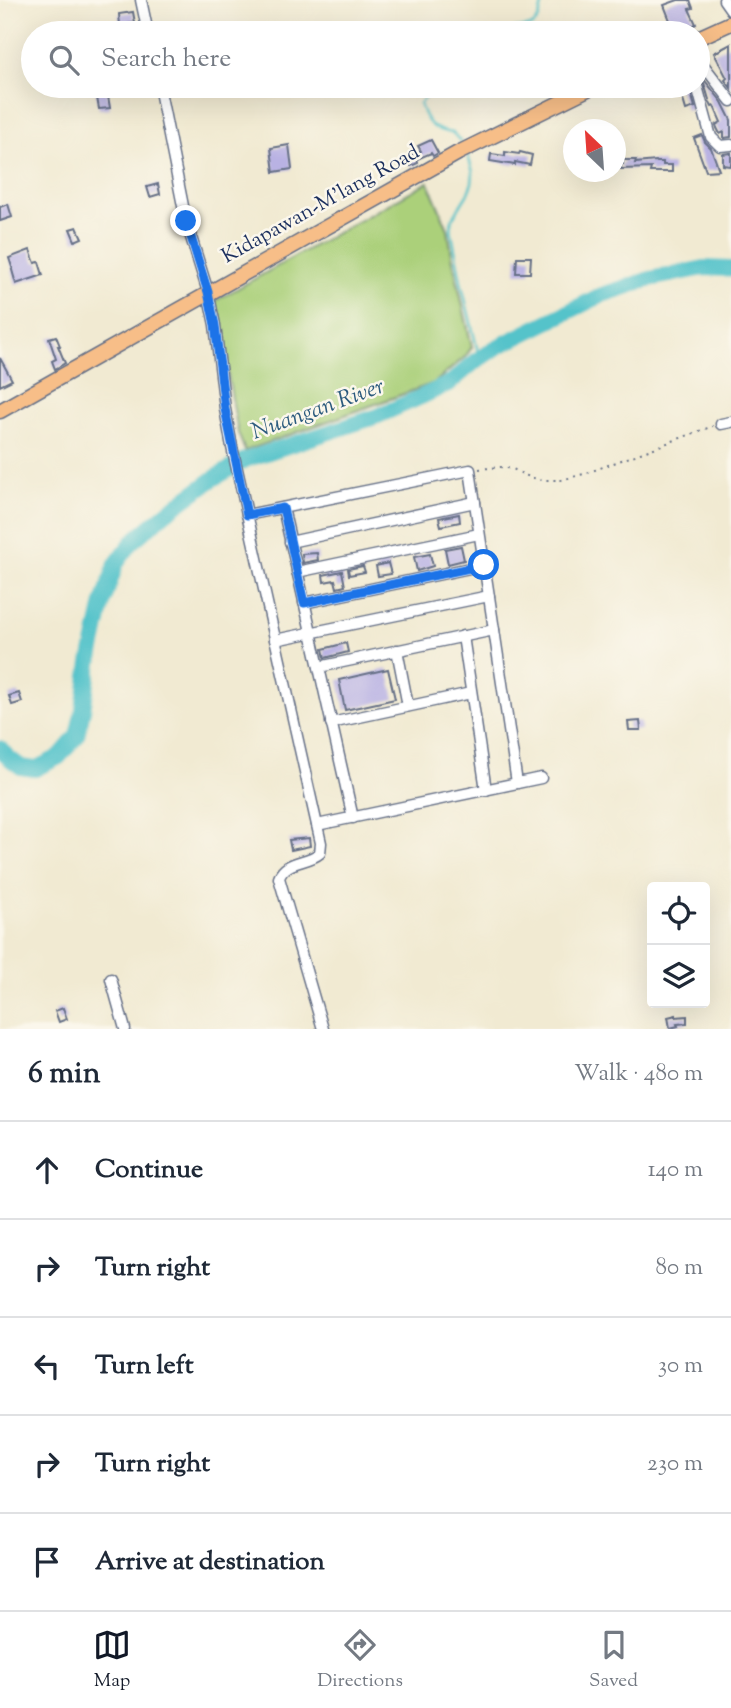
<!DOCTYPE html>
<meta charset="utf-8">
<style>
body{margin:0;font-family:"Sorts Mill Goudy",serif;background:#f6f6f7;color:#1f2937}
.controls{position:absolute;right:21px;bottom:21px;display:grid;overflow:hidden;border-radius:7px;box-shadow:0 7px 28px #0002}
.controls button{width:63px;height:63px;display:grid;place-items:center;padding:0;border:0;border-bottom:2px solid #e0e1e3;background:#fff;color:#1f2937;font:35px sans-serif}
.compass{position:absolute;left:563px;top:119px;width:63px;height:63px;border-radius:50%;background:#fff;box-shadow:0 7px 28px #0002;rotate:335deg}
.stop{position:absolute;width:21px;height:21px;margin:-16px;border:5px solid #1a73e8;border-radius:50%;background:#fff}
.stop.end{background:#1a73e8;border-color:#fff;box-shadow:0 2px 7px #0008}
.list{margin:0;padding:0;list-style:none}
h2{display:flex;justify-content:space-between;align-items:center;height:91px;margin:0;padding:0 28px;font-size:30px}
h2 small{font-size:23px;font-weight:400;color:#747a83}
.list li{display:grid;grid-template-columns:46px 1fr auto;gap:21px;align-items:center;box-sizing:border-box;height:98px;padding:0 28px;border-top:2px solid #e0e1e3}
.list b{display:block;font-size:26px;white-space:nowrap}
.list em{font-size:23px;font-style:normal;color:#747a83}
.icon{flex:none;width:38px;height:38px;fill:none;stroke:currentColor;stroke-width:2;stroke-linecap:round;stroke-linejoin:round}
.map{position:relative;flex:none;width:731px;height:1029px;overflow:hidden}
.search{position:absolute;background:#fff;box-shadow:0 7px 28px #0002;left:21px;right:21px;top:21px;height:77px;display:flex;align-items:center;gap:18px;box-sizing:border-box;padding:0 24px;border-radius:38px;color:#747a83;font-size:26px}
.sheet{height:581px;background:#fff}
nav{display:flex;justify-content:space-around;align-items:center;box-sizing:border-box;height:98px;border-top:2px solid #e0e1e3;background:#fff;font-size:19px;color:#747a83}
nav a{display:grid;justify-items:center;gap:4px}
nav .on{color:#111827}
.map>svg:first-child{display:block}
.green{fill:#abd07a;stroke:#63806c;stroke-width:2}
.lines{fill:none;stroke-linecap:round;stroke-linejoin:round}
.stream{stroke:#55c3ca;stroke-width:2.5}
.river{stroke:#55c3ca;stroke-width:16}
.building{fill:#b9b2e3}
.minor-casing{stroke:#667087;stroke-width:13}
.major-casing{stroke:#667087;stroke-width:17}
.path{stroke:#667087;stroke-width:2;stroke-dasharray:2 5;stroke-linecap:butt}
.minor{stroke:#fff;stroke-width:10}
.major{stroke:#f7be88;stroke-width:14}
.route{stroke:#1a73e8;stroke-width:9}
.labels{text-anchor:middle;dominant-baseline:central;stroke-width:5;stroke-linejoin:round;paint-order:stroke}
.street-label{font-size:21px;fill:#1b2f5e;stroke:#fbf7ec}
.water-label{font-size:23px;font-style:italic;fill:#2c5b7e;stroke:#fbf7ec}
</style>
<div class="map">
<svg width="731" height="1029" viewBox="0 0 731 1029">
<rect width="100%" height="100%" fill="#fbf7ec"/>
<filter id="ink" filterUnits="userSpaceOnUse"><feTurbulence type="fractalNoise" baseFrequency=".0143" numOctaves="2"/><feDisplacementMap in="SourceGraphic" scale="14" xChannelSelector="R" yChannelSelector="G"/><feConvolveMatrix kernelMatrix="1 2 1 2 8 2 1 2 1" color-interpolation-filters="sRGB"/></filter>
<filter id="wash" filterUnits="userSpaceOnUse"><feTurbulence type="fractalNoise" baseFrequency=".00686" numOctaves="4" result="noise"/><feDisplacementMap in="SourceGraphic" scale="28" xChannelSelector="R" yChannelSelector="G"/><feGaussianBlur stdDeviation="1.57" result="paint"/><feColorMatrix in="noise" values="0 0 0 0 0 0 0 0 0 0 0 0 0 0 0 0 0 1.4 0 .05"/><feComposite in="paint" operator="in"/></filter>
<g filter="url(#wash)">
<rect width="100%" height="100%" fill="#f1ead2"/>
<path class="green" d="M428 182 448 229 453 261 472 347 465 357 434 383 245 451 238 433 215 301Z"/>
<g class="lines">
<g class="stream">
<path d="M506 33 515 29 533 26 539 18 543 0"/>
<path d="M446 86C436 90 426 93 420 104 426 123 433 131 453 133L460 141"/>
<path d="M468 156 473 172 472 183 467 195 452 219 451 229 461 282 478 352 476 361"/>
</g>
<path class="river" d="M0 748 9 758 21 767 35 769 59 757 77 736 83 710 90 663 103 603 116 564 133 541 167 512 213 479 245 460 378 416 421 397 450 383 476 361 499 346 602 295 650 279 704 268 731 269"/>
</g>
<g id="blocks">
<g class="building">
<path d="M678 0H690L693 8 689 9 696 24 681 32 671 33 668 24 671 23 664 5Z"/>
<path d="M133 12 135 23 120 25 119 14Z"/>
<path d="M65 26 67 33H46L45 31Z"/>
<path d="M225 26 226 33H206L205 30Z"/>
<path d="M731 44V88L725 80 727 78 714 53Z"/>
<path d="M702 77 722 102 731 120V137L724 138V132L720 134 717 128 716 125 721 122 714 106 712 107 710 103 704 83 699 78Z"/>
<path d="M679 86H689L695 107 686 110Z"/>
<path d="M107 90 110 108 99 109 96 92Z"/>
<path d="M702 135 705 142 711 148 719 170 706 171 694 138Z"/>
<path d="M431 140 438 153 433 156 431 153 417 159 418 163 411 166 407 157 421 151 418 146Z"/>
<path d="M289 145 292 169 274 172 271 148Z"/>
<path d="M505 152 519 154 520 152 532 155 530 165 515 162V165L490 161 491 154 505 156Z"/>
<path d="M731 153V166L723 165V154Z"/>
<path d="M623 160H636L635 163 656 161 657 162H663V165H672V172H650L651 168 621 169V164H623Z"/>
<path d="M158 184 160 194 150 197 147 187Z"/>
<path d="M8 204 12 217 0 221V207Z"/>
<path d="M77 227 82 238 75 241 70 229Z"/>
<path d="M30 250 35 263 39 262 43 275 16 284 12 270H13L9 258Z"/>
<path d="M517 257H531L530 273H516Z"/>
<path d="M56 336 60 346H58L65 363 55 369 52 361 56 359 49 338Z"/>
<path d="M0 358 12 380 0 386Z"/>
<path d="M459 514 460 522 441 526 439 518Z"/>
<path d="M461 546 464 560 448 564 445 549Z"/>
<path d="M317 553 318 560 303 563 302 554Z"/>
<path d="M430 554 433 566 417 571 414 557Z"/>
<path d="M388 563 391 574 378 576 376 566Z"/>
<path d="M363 566 365 572 349 575 348 569Z"/>
<path d="M342 571 345 586 337 588 335 580 324 582 323 575Z"/>
<path d="M346 643 348 652 325 658 323 649Z"/>
<path d="M388 669 395 699 345 710 339 680Z"/>
<path d="M19 693 22 702 12 705 9 696Z"/>
<path d="M640 721 641 730H629L628 722Z"/>
<path d="M309 838 310 846 291 850 289 840Z"/>
<path d="M63 1008 67 1019 59 1022 55 1011Z"/>
<path d="M676 1015V1017L687 1016V1023L677 1024 678 1026 670 1028 668 1017Z"/>
</g>
</g>
</g>
<g filter="url(#ink)">
<use href="#blocks" fill-opacity="0" stroke="#667087" stroke-width="2"/>
<g class="lines">
<g class="minor-casing">
<g id="minor">
<path d="M141 0 148 33"/>
<path d="M724 0 731 10"/>
<path d="M698 58 731 101"/>
<path d="M159 86 186 221 208 292 215 325 225 409 232 447 321 843 320 853C307 864 285 860 279 878L323 1029"/>
<path d="M697 86 711 137 720 146 731 145"/>
<path d="M63 87 73 86"/>
<path d="M721 424 731 422"/>
<path d="M283 508 353 818"/>
<path d="M247 515 470 470 517 783"/>
<path d="M290 542 475 502"/>
<path d="M297 572 479 534"/>
<path d="M304 603 484 565"/>
<path d="M463 636 486 790"/>
<path d="M275 640 489 596"/>
<path d="M397 650 408 706"/>
<path d="M319 667 494 630"/>
<path d="M331 723 471 693"/>
<path d="M317 825 541 778"/>
<path d="M111 979 125 1029"/>
</g>
</g>
<g class="major-casing">
<g id="major">
<path d="M698 38 731 23"/>
<path d="M0 411 458 153 594 86"/>
</g>
</g>
<path class="path" d="M479 469 500 467 513 469 524 475 540 480H561L584 474 713 426"/>
<use href="#minor" class="minor"/>
<use href="#major" class="major"/>
</g>
</g>
<g class="lines" filter="url(#ink)">
<path class="route" d="M186 221 208 292 215 325 225 409 247 515 283 508 304 603 484 565"/>
</g>
<g class="labels">
<g class="street-label">
<text transform="translate(321 205) rotate(-29)">Kidapawan-M'lang Road</text>
</g>
<g class="water-label">
<text transform="translate(318 410) rotate(-20)">Nuangan River</text>
</g>
</g>
</svg>
<div class="controls">
<button><svg class="icon" aria-label="locate" viewBox="0 0 24 24"><circle cx="12" cy="12" r="6"/><path d="M12 2v4M12 18v4M2 12h4M18 12h4"/></svg></button>
<button><svg class="icon" aria-label="layers" viewBox="0 0 24 24"><path d="M12 4l9 5-9 5-9-5zM3 14l9 5 9-5"/></svg></button>
</div>
<svg class="compass" viewBox="-18 -18 36 36"><path d="M0-13l5 13h-10z" fill="#e53935"/><path d="M0 13l5-13h-10z" fill="#747a83"/></svg>
<div class="stop" style="left:484px;top:565px"></div>
<div class="stop end" style="left:186px;top:221px"></div>
<div class="search"><svg class="icon" aria-label="search" viewBox="0 0 24 24"><circle cx="10" cy="10" r="6"/><path d="M15 15l6 6"/></svg>Search here</div>
</div>
<section class="sheet">
<h2>6 min<small>Walk · 480 m</small></h2>
<ul class="list">
<li><svg class="icon" aria-label="ahead" viewBox="0 0 24 24"><path d="M12 20V5M6 11l6-6 6 6"/></svg><div><b>Continue</b></div><em>140 m</em></li>
<li><svg class="icon" aria-label="right" viewBox="0 0 24 24"><path d="M7 20v-9h11M14 6l5 5-5 5"/></svg><div><b>Turn right</b></div><em>80 m</em></li>
<li><svg class="icon" aria-label="left" viewBox="0 0 24 24"><path d="M17 20v-9H6M10 6l-5 5 5 5"/></svg><div><b>Turn left</b></div><em>30 m</em></li>
<li><svg class="icon" aria-label="right" viewBox="0 0 24 24"><path d="M7 20v-9h11M14 6l5 5-5 5"/></svg><div><b>Turn right</b></div><em>230 m</em></li>
<li><svg class="icon" aria-label="arrive" viewBox="0 0 24 24"><path d="M6 21V4h12l-3 4 3 4H6"/></svg><div><b>Arrive at destination</b></div></li>
</ul>
</section>
<nav>
<a class="on"><svg class="icon" aria-label="map" viewBox="0 0 24 24"><path d="M3 6l6-2 6 2 6-2v14l-6 2-6-2-6 2zM9 4v14M15 6v14"/></svg>Map</a>
<a><svg class="icon" aria-label="directions" viewBox="0 0 24 24"><path d="M12 3l9 9-9 9-9-9zM9 14v-3h6M13 9l2 2-2 2"/></svg>Directions</a>
<a><svg class="icon" aria-label="saved" viewBox="0 0 24 24"><path d="M7 4h10v16l-5-4-5 4z"/></svg>Saved</a>
</nav>
